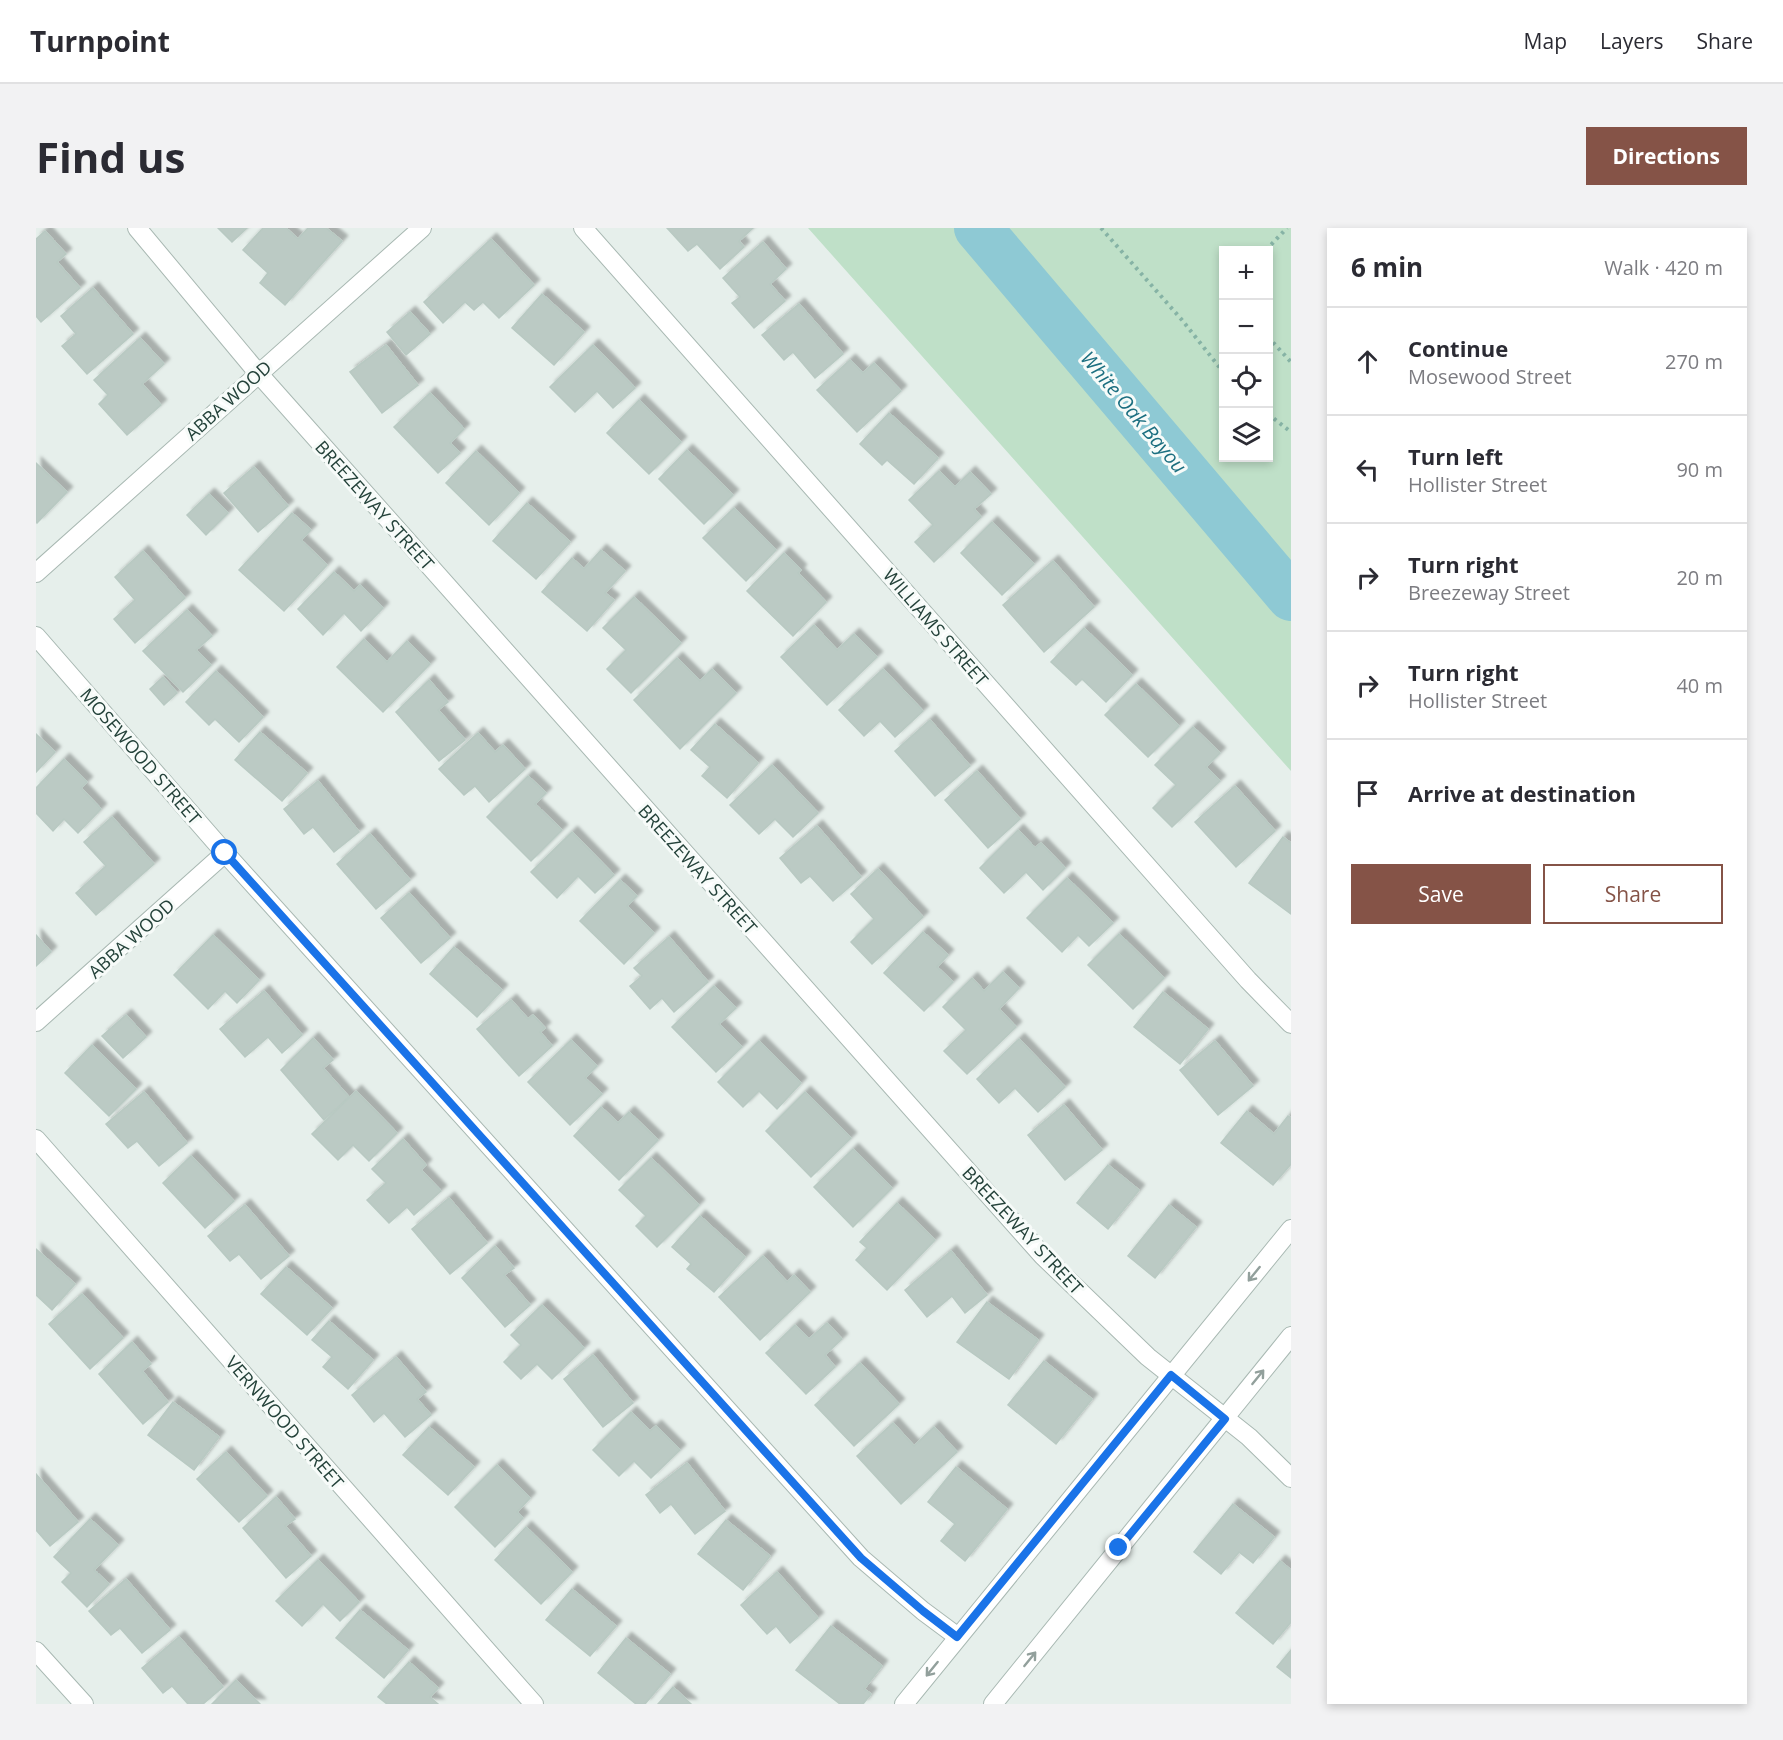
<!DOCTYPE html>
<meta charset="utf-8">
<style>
body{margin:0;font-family:"Open Sans",sans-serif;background:#f2f2f3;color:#2b2b33}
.controls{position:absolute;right:18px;top:18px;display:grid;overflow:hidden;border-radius:0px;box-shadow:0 3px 9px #0003}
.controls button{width:54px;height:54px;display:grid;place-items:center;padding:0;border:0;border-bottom:2px solid #e1e1e2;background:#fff;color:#2b2b33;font:30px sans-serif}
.stop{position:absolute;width:18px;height:18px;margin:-14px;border:4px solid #1a73e8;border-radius:50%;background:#fff}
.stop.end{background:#1a73e8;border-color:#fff;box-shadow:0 2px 6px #0008}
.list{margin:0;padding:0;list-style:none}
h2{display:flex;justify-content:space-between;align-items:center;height:78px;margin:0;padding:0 24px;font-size:26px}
h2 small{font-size:20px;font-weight:400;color:#7c7c81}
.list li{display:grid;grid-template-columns:39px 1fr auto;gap:18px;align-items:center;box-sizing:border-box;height:108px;padding:0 24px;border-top:2px solid #e1e1e2}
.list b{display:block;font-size:22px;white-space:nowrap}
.list p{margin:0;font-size:20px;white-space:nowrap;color:#7c7c81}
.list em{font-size:20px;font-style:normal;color:#7c7c81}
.actions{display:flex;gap:12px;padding:18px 24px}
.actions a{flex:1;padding:14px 0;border:2px solid #855347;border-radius:0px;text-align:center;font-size:21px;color:#855347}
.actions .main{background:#855347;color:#fff}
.icon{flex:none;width:33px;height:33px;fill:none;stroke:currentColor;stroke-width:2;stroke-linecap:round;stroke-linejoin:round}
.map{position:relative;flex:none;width:1255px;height:1476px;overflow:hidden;border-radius:0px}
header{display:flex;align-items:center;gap:36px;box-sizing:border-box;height:84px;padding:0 30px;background:#fff;border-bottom:2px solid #e1e1e2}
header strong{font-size:28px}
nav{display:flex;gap:33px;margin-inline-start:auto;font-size:21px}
.intro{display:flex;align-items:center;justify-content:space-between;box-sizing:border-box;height:144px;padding:0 36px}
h1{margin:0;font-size:42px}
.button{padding:15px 27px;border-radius:0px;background:#855347;color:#fff;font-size:21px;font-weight:700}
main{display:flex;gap:36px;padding:0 36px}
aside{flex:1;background:#fff;border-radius:0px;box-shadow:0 3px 9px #0003}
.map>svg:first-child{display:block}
.green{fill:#bfe0c8;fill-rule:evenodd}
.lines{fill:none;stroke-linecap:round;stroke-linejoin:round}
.river{stroke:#8ec9d4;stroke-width:48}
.building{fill:#bbcac4;stroke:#b8c9c2;stroke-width:1.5;filter:url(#shadow)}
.minor-casing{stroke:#a8b8b2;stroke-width:20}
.tertiary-casing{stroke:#a8b8b2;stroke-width:20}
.path{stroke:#86b3a5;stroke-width:4;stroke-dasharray:3 4.5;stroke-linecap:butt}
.minor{stroke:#fff;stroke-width:18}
.tertiary{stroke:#fff;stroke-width:18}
.oneway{stroke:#92a09c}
.route{stroke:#1a73e8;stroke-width:8}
.labels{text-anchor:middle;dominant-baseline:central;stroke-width:6;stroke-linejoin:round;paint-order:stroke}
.street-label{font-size:18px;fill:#24423a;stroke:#f7fbf9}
.water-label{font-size:20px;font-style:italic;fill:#1c6f80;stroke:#f7fbf9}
</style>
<header>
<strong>Turnpoint</strong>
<nav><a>Map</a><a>Layers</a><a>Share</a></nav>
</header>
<div class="intro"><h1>Find us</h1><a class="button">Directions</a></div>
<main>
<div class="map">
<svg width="1255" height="1476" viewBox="0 0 1255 1476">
<defs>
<filter id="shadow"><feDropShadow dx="5.5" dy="-5.5" stdDeviation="1.5" flood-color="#0004"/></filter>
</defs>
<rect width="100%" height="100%" fill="#e6efeb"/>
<path class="green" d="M772 0H1255V543ZM1188 22H1232V230H1188Z"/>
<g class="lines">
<path class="river" d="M942 0 1255 369"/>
</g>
<g class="building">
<path d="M182 0H211L196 14Z"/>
<path d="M227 0H250L262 11 272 0H290L306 13 249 77 224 55 232 45 207 22Z"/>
<path d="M631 0H717L703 13 708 19 684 41 661 16 652 23Z"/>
<path d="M9 3 30 26 21 34 44 60 5 94 0 88V11Z"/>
<path d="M455 11 498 57 463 90 447 74 438 82 429 74 407 95 388 74Z"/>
<path d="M727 14 750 41 734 56 749 73 718 100 696 75 704 69 687 50Z"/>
<path d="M57 60 97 106 51 146 26 118 40 106 25 88Z"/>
<path d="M506 66 548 104 518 137 476 100Z"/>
<path d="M763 76 807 126 779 150 757 124 748 132 726 107Z"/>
<path d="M374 84 394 106 370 127 351 104Z"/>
<path d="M104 110 128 136 106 156 125 177 91 207 63 176 72 167 58 152Z"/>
<path d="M350 117 382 157 346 185 314 144Z"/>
<path d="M557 117 599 160 577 180 561 163 539 184 514 159Z"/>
<path d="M814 132 827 145 838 135 865 163 821 204 781 162Z"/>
<path d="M394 165 428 201 414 215 424 225 402 245 358 199Z"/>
<path d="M603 172 645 214 613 246 571 205Z"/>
<path d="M853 185 902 230 878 256 851 232 846 237 824 216Z"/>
<path d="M651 222 697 267 668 296 623 251Z"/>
<path d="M440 223 483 265 453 297 410 255Z"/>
<path d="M0 235 31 264 1 295 0 293Z"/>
<path d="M218 239 252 278 222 304 188 265Z"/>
<path d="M903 243 919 259 934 244 955 266 938 281 945 289 898 334 879 314 897 297 873 272Z"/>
<path d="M173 266 192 285 170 307 151 287Z"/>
<path d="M491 275 534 314 500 351 457 313Z"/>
<path d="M698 280 740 322 710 353 667 310Z"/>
<path d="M256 285 275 302 265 312 291 337 248 383 203 342Z"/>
<path d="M956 294 998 336 966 367 925 325Z"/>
<path d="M565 322 589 343 569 365 578 372 551 403 506 364 536 330 548 341Z"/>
<path d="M107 323 149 370 99 415 78 391 99 372 79 349Z"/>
<path d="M748 325 765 342 762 345 790 374 757 408 711 363Z"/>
<path d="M1017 333 1058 379 1008 424 967 377Z"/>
<path d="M298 344 318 363 324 357 347 380 325 403 308 385 287 407 262 381Z"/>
<path d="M598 369 645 415 595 465 571 441 590 422 567 400Z"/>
<path d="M151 382 176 408 160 422 175 437 147 464 107 423Z"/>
<path d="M778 397 801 422 818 406 841 429 791 477 745 429Z"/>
<path d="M1048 400 1096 447 1070 474 1046 451 1040 457 1015 434Z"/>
<path d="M328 411 351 434 371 413 394 436 347 484 301 439Z"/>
<path d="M641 430 664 453 676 441 700 465 644 521 598 472Z"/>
<path d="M847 441 887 483 859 509 844 493 828 508 803 482Z"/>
<path d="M180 443 227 489 203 514 179 491 173 497 150 474Z"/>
<path d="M127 449 141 465 128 477 114 461Z"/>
<path d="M393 452 412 474 402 482 429 512 403 533 360 484Z"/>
<path d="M1100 456 1143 498 1112 529 1069 487Z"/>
<path d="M894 492 934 538 899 568 859 523Z"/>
<path d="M679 496 722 535 691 570 666 548 674 539 655 522Z"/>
<path d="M1157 499 1184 525 1170 539 1184 553 1136 599 1117 580 1140 557 1119 537Z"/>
<path d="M224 504 271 545 246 573 199 532Z"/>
<path d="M442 505 459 524 467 517 489 541 453 574 439 558 428 567 403 541Z"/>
<path d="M0 506 19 524 0 544Z"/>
<path d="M28 531 51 554 45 560 65 581 42 605 28 591 17 603 0 585V560Z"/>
<path d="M736 537 782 585 757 609 739 591 723 606 694 577Z"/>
<path d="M941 543 984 591 952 620 909 572Z"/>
<path d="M492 548 510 565 499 576 526 602 495 633 451 589Z"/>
<path d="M282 553 323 604 298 624 277 599 268 606 248 581Z"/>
<path d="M1199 558 1239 603 1200 639 1159 594Z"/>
<path d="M76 589 118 636 60 687 40 665 70 638 48 614Z"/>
<path d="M781 598 825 649 797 673 774 648 765 655 744 630Z"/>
<path d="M982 602 999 620 1005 615 1029 640 1007 662 990 644 968 665 944 640Z"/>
<path d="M536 604 578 647 559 665 542 648 521 670 495 644Z"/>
<path d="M334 606 374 652 340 681 301 636Z"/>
<path d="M1247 609 1255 615V686L1213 655Z"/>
<path d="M842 641 887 689 836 736 815 714 838 691 815 666Z"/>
<path d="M1031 650 1077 695 1053 718 1042 707 1026 724 991 690Z"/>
<path d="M584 652 601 668 591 678 618 705 588 736 544 693Z"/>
<path d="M373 665 414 710 385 735 345 690Z"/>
<path d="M887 704 912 727 901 739 917 754 888 783 848 745Z"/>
<path d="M1083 706 1128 750 1097 781 1052 737Z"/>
<path d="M0 707 15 724 0 738Z"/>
<path d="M177 707 223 752 201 775 189 763 172 781 138 747Z"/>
<path d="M633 709 672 754 638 784 626 770 614 781 594 758 606 748 598 740Z"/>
<path d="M418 719 466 762 441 789 394 746Z"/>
<path d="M967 744 983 760 963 781 980 799 931 846 908 823 930 802 907 779 936 750 948 763Z"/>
<path d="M678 758 700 780 683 796 706 819 680 844 636 799Z"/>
<path d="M228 763 266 807 246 825 232 809 209 829 184 801Z"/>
<path d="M1127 764 1172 801 1144 836 1098 799Z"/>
<path d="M475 772 492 791 497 787 509 800 504 804 516 818 483 848 441 801Z"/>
<path d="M90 787 110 809 87 830 66 808Z"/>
<path d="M277 810 297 832 287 840 313 869 288 892 245 842Z"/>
<path d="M983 811 1029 859 1002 884 979 860 963 875 941 851Z"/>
<path d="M535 812 561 838 549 850 566 866 534 897 492 854Z"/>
<path d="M723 813 765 855 741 881 723 863 707 879 682 854Z"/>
<path d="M1179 813 1217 858 1182 887 1144 842Z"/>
<path d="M56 817 100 861 73 888 29 845Z"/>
<path d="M320 863 361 905 333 933 317 917 302 932 276 906Z"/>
<path d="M108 864 151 915 123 938 101 913 92 920 70 896Z"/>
<path d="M769 864 815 910 775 949 730 903Z"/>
<path d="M1028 877 1066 922 1029 952 992 907Z"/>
<path d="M565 879 582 895 593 884 622 912 583 952 538 908Z"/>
<path d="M1211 883 1238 906 1252 888 1255 890V936L1237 957 1185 915Z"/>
<path d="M367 911 390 937 385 942 405 963 378 987 371 979 353 995 331 972 350 955 336 941Z"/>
<path d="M817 921 856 960 817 999 778 959Z"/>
<path d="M155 928 198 973 169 1000 127 955Z"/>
<path d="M615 930 663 977 621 1019 600 998 610 988 583 962Z"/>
<path d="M1072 937 1103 962 1072 1001 1041 975Z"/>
<path d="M413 970 451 1015 414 1046 376 1001Z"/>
<path d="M861 975 899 1012 851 1062 820 1032 831 1020 824 1014Z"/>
<path d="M209 977 253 1028 225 1051 203 1026 194 1033 172 1008Z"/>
<path d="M1133 977 1160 999 1119 1050 1092 1028Z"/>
<path d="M664 988 709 1029 678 1064 651 1041 655 1036 636 1019Z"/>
<path d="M459 1018 478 1040 468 1047 494 1077 469 1099 426 1050Z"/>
<path d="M0 1021 39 1056 16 1082 0 1067Z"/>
<path d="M915 1023 951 1067 929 1085 916 1068 891 1089 869 1062Z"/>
<path d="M727 1028 751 1054 758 1047 774 1064 724 1112 683 1069Z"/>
<path d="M250 1039 296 1080 271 1107 225 1066Z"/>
<path d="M46 1066 87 1110 54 1141 13 1096Z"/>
<path d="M951 1074 1002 1112 973 1151 921 1114Z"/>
<path d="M506 1077 548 1120 516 1151 501 1136 485 1151 468 1134 485 1117 475 1107Z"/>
<path d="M293 1093 337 1132 312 1161 287 1139 296 1129 276 1112Z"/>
<path d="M791 1095 806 1111 789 1127 799 1139 770 1166 730 1125 759 1097 773 1111Z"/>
<path d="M96 1114 115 1136 106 1143 132 1174 107 1196 63 1146Z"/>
<path d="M557 1127 597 1175 567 1199 528 1151Z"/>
<path d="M360 1129 390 1164 381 1171 395 1187 369 1209 348 1185 338 1194 316 1167Z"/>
<path d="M1008 1133 1056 1171 1020 1216 972 1177Z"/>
<path d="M824 1135 863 1176 818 1218 779 1177Z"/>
<path d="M137 1174 183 1209 158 1242 112 1207Z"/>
<path d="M595 1184 614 1203 620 1198 644 1222 615 1250 598 1233 583 1248 557 1222Z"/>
<path d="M857 1195 878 1218 898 1199 921 1224 865 1276 821 1228Z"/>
<path d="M393 1199 438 1239 412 1267 367 1227Z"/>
<path d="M190 1224 231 1268 203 1294 161 1251Z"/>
<path d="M651 1235 689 1283 659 1306 635 1276 624 1285 610 1267Z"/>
<path d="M461 1237 494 1270 481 1284 487 1290 459 1319 419 1279Z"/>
<path d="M920 1239 971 1281 929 1333 905 1313 919 1296 892 1274Z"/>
<path d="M0 1246 42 1294 14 1318 0 1302Z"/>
<path d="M240 1269 259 1291 249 1298 275 1328 250 1350 207 1300Z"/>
<path d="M1197 1276 1238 1309 1217 1335 1203 1324 1185 1346 1158 1324Z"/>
<path d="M54 1291 82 1317 58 1342 73 1356 51 1379 26 1354 35 1345 18 1329Z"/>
<path d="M690 1292 734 1328 707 1362 662 1326Z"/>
<path d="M490 1299 536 1344 505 1376 459 1332Z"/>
<path d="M282 1332 323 1374 304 1393 287 1376 266 1398 240 1373Z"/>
<path d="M1244 1333 1255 1342V1394L1237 1416 1200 1385Z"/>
<path d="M741 1344 782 1390 754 1415 740 1398 731 1406 705 1377Z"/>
<path d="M90 1351 134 1402 106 1425 84 1400 75 1407 53 1383Z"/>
<path d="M536 1361 580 1398 554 1428 510 1392Z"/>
<path d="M324 1382 372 1422 348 1450 300 1410Z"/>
<path d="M795 1398 846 1438 828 1461 835 1466 827 1476H804L760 1442Z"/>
<path d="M143 1409 187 1459 167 1476H152L136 1458 127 1465 106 1440Z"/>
<path d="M590 1410 634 1446 609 1476H600L562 1445Z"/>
<path d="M1255 1422V1450L1241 1439Z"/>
<path d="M373 1434 402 1460 394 1469 402 1476H351L342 1469Z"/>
<path d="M200 1452 224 1476H176Z"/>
<path d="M637 1459 655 1476H622Z"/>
</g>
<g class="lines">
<g class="minor-casing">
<g id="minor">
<path d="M101 0 222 145 1007 1028 1112 1129 1213 1209 1255 1250"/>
<path d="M547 0 1212 752 1255 796"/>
<path d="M0 345 386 0"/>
<path d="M0 408 189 625 825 1330 887 1383 922 1409"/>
<path d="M0 794 189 625"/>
<path d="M0 911 498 1476"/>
<path d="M0 1423 48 1476"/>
</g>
</g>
<g class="tertiary-casing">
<g id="tertiary">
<path d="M868 1476 1255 1001"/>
<path d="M957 1476 1255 1108"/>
</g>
</g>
<g class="path">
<path d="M1065 0 1146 92 1188 145"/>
<path d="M1230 22 1251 0"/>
<path d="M1232 109 1255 134"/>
<path d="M1232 186 1255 204"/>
</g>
<use href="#minor" class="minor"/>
<use href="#tertiary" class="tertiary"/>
</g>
<defs><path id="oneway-shaft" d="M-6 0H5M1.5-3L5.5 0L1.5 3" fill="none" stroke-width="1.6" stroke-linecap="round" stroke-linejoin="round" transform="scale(1.5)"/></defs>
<g class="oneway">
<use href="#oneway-shaft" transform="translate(1218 1046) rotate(129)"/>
<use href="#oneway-shaft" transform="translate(1222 1149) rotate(-51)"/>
<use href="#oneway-shaft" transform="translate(994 1431) rotate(-51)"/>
<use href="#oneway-shaft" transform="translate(896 1441) rotate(129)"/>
</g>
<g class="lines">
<path class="route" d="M189 625 825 1330 887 1383 921 1409 1135 1147 1189 1191 1083 1320"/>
</g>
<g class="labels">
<g class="street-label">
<text transform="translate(192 172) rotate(-42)">ABBA WOOD</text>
<text transform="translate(339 277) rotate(48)">BREEZEWAY STREET</text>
<text transform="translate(900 399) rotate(49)">WILLIAMS STREET</text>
<text transform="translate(105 528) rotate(49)">MOSEWOOD STREET</text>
<text transform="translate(662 641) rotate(48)">BREEZEWAY STREET</text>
<text transform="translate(95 710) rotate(-42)">ABBA WOOD</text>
<text transform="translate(987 1002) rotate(47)">BREEZEWAY STREET</text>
<text transform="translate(249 1194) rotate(49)">VERNWOOD STREET</text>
</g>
<g class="water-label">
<text transform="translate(1098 184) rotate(50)">White Oak Bayou</text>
</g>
</g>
</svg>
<div class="controls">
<button>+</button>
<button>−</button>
<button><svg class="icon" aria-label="locate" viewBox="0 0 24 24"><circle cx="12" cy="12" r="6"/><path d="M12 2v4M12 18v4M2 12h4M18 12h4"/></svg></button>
<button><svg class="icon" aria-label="layers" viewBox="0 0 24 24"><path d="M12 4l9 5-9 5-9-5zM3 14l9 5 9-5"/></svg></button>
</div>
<div class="stop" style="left:189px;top:625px"></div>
<div class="stop end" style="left:1083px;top:1320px"></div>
</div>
<aside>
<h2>6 min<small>Walk · 420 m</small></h2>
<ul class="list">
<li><svg class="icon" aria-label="ahead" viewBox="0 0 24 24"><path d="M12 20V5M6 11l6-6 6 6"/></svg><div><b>Continue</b><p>Mosewood Street</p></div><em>270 m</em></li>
<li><svg class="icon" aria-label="left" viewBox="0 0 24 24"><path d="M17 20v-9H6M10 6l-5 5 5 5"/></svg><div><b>Turn left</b><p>Hollister Street</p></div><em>90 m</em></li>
<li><svg class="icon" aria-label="right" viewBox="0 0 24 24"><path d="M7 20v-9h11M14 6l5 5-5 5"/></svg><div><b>Turn right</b><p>Breezeway Street</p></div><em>20 m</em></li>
<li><svg class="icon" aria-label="right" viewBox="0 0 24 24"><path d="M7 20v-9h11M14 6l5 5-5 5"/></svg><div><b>Turn right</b><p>Hollister Street</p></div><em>40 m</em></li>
<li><svg class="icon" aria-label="arrive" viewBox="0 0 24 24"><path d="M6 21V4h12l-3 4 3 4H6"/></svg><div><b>Arrive at destination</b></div></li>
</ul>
<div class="actions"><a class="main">Save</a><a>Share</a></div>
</aside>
</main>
